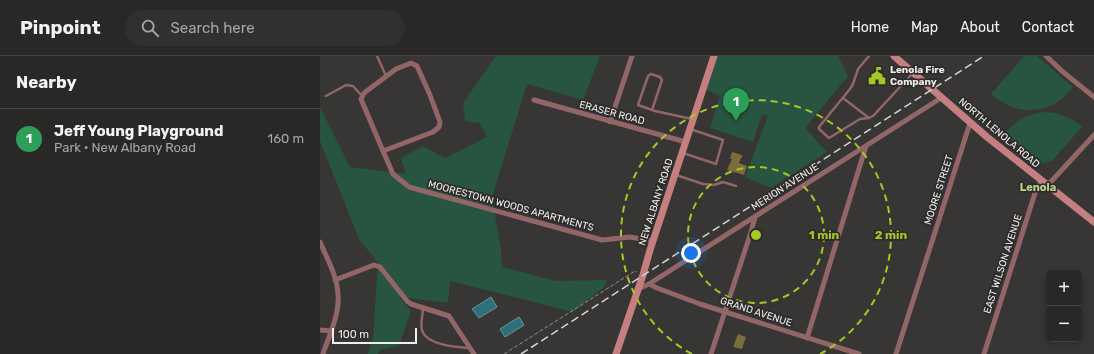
<!DOCTYPE html>
<meta charset="utf-8">
<style>
body{margin:0;font-family:Rubik,sans-serif;background:#31302f;color:#f1f3f6}
.controls{position:absolute;right:12px;bottom:12px;display:grid;overflow:hidden;border-radius:6px;box-shadow:0 2px 6px #0003}
.controls button{width:36px;height:36px;display:grid;place-items:center;padding:0;border:0;border-bottom:1px solid #454444;background:#292827;color:#f1f3f6;font:20px sans-serif}
.scale{position:absolute;left:12px;bottom:10px;width:85px;box-sizing:border-box;padding-left:4px;border:2px solid #f0efee;border-top:0;font-size:11px;line-height:14px;white-space:nowrap;color:#f0efee;-webkit-text-stroke:3px #2d2c2a;paint-order:stroke}
.you{position:absolute;left:371px;top:197px;width:14px;height:14px;margin:-10px;border:3px solid #fff;border-radius:50%;background:#1a73e8;box-shadow:0 0 0 6px #1a73e833}
.badge{display:grid;place-items:center;width:26px;height:26px;border-radius:50%;background:#a5c823;color:#fff;font-size:13px;font-weight:700}
.pin{position:absolute;translate:-50% -33px;filter:drop-shadow(0 1px 2px #0008)}
.pin::after{content:'';position:absolute;top:21px;width:14px;height:12px;background:inherit;clip-path:polygon(0 0,100% 0,50% 100%)}
.list{margin:0;padding:0;list-style:none}
h2{display:flex;justify-content:space-between;align-items:center;height:52px;margin:0;padding:0 16px;font-size:17px}
h2 small{font-size:13px;font-weight:400;color:#a5a6a7}
.list li{display:grid;grid-template-columns:26px 1fr auto;gap:12px;align-items:center;box-sizing:border-box;height:60px;padding:0 16px;border-top:1px solid #454444}
.list b{display:block;font-size:15px;white-space:nowrap}
.list p{margin:0;font-size:13px;white-space:nowrap;color:#a5a6a7}
.list em{font-size:13px;font-style:normal;color:#a5a6a7}
.icon{flex:none;width:22px;height:22px;fill:none;stroke:currentColor;stroke-width:2;stroke-linecap:round;stroke-linejoin:round}
.map{position:relative;flex:none;width:774px;height:298px;overflow:hidden}
header{display:flex;align-items:center;gap:24px;box-sizing:border-box;height:56px;padding:0 20px;background:#292827;border-bottom:1px solid #454444}
header strong{font-size:19px}
nav{display:flex;gap:22px;margin-inline-start:auto;font-size:14px}
.search{width:280px;height:36px;background:#31302f;display:flex;align-items:center;gap:10px;box-sizing:border-box;padding:0 14px;border-radius:22px;color:#a5a6a7;font-size:15px}
main{display:flex}
aside{flex:1;background:#292827}
.map>svg:first-child{display:block}
.green{fill:#275541}
.water{fill:#2e7079;stroke:#68969c}
.building{fill:#7b6c3d}
.lines{fill:none;stroke-linecap:round;stroke-linejoin:round}
.path{stroke:#908f8d;stroke-width:1;stroke-dasharray:4 2;stroke-linecap:butt}
.service{stroke:#926667;stroke-width:2.5}
.minor{stroke:#926667;stroke-width:5}
.secondary{stroke:#c57f81;stroke-width:7}
.rail{stroke:#d6d5d4;stroke-width:1.5;stroke-dasharray:8 4;stroke-linecap:butt}
.ring{fill:none;stroke:#a5c823;stroke-width:2;stroke-dasharray:7 5}
.labels{text-anchor:middle;dominant-baseline:central;stroke-width:3.5;stroke-linejoin:round;paint-order:stroke}
.poi-label{font-size:10px;font-weight:bold;fill:#f0efee;stroke:#2d2c2a;text-anchor:start}
.street-label{font-size:10px;fill:#f0efee;stroke:#2d2c2a}
.neighbourhood-label{font-size:11px;font-weight:bold;fill:#bed48a;stroke:#2d2c2a}
.centre{fill:#a5c823;stroke:#2d2c2a;stroke-width:2}
.ring-label{font-size:12px;text-anchor:middle;font-weight:bold;fill:#a5c823;stroke:#2d2c2a;stroke-width:3.5;stroke-linejoin:round;paint-order:stroke}
</style>
<header>
<strong>Pinpoint</strong>
<div class="search"><svg class="icon" aria-label="search" viewBox="0 0 24 24"><circle cx="10" cy="10" r="6"/><path d="M15 15l6 6"/></svg>Search here</div>
<nav><a>Home</a><a>Map</a><a>About</a><a>Contact</a></nav>
</header>
<main>
<aside>
<h2>Nearby<small></small></h2>
<ul class="list">
<li><span class="badge" style="background:#2e9e5b">1</span><div><b>Jeff Young Playground</b><p>Park · New Albany Road</p></div><em>160 m</em></li>
</ul>
</aside>
<div class="map">
<svg width="774" height="298" viewBox="0 0 774 298">
<rect width="100%" height="100%" fill="#373634"/>
<g class="green">
<path d="M176 0H280L263 44 207 28 172 141 181 195 182 211 236 225 287 224 285 230 253 256 130 225 128 247 79 241 91 255 79 290 59 294 58 298H48L53 282 58 207 39 183 0 85V51L30 111 86 118 81 102 103 90 125 102 167 81 160 67 145 65 143 47Z"/>
<path d="M395 0H518L528 20 485 72 507 96 451 132 425 121 448 60 442 58 433 86 390 72 400 40 384 33Z"/>
<path d="M704 0H717L753 31C731 60 697 61 671 38Z"/>
<path d="M726 56C740 57 751 61 762 71L732 105 721 108 685 77C697 64 708 57 726 56Z"/>
</g>
<g class="water">
<path d="M171 241 177 251 159 262 152 253Z"/>
<path d="M199 261 204 269 185 281 180 273Z"/>
</g>
<g class="building">
<path d="M412 96 422 99V102H421L419 107 427 110 424 119 407 114 412 103H410Z"/>
<path d="M418 278 426 281 422 293 413 291Z"/>
</g>
<g class="lines">
<path class="path" d="M184 298 315 215 317 216"/>
<g class="service">
<path d="M57 0 66 20"/>
<path d="M549 0 538 13 533 28 530 33 499 71V73L509 82 540 63 549 62 553 60 593 17"/>
<path d="M6 40 26 29 33 30 42 40"/>
<path d="M523 42 549 62"/>
<path d="M332 54 342 24 340 21 331 18 328 20 318 49 335 55 372 63"/>
<path d="M363 97 396 108 403 84 370 73"/>
<path d="M356 119 383 128 394 129 403 126 416 130"/>
<path d="M103 252C103 259 100 267 102 274 106 289 136 291 149 292"/>
</g>
<g class="minor">
<path d="M726 0 743 16 774 41"/>
<path d="M91 7 97 10 110 39 120 66 119 71 113 76 63 95 41 43 44 37 76 13Z"/>
<path d="M214 44 366 86"/>
<path d="M290 66 312 0"/>
<path d="M63 95 73 118 89 131 282 184 310 181 333 185"/>
<path d="M727 130 774 79"/>
<path d="M0 186C7 202 17 220 18 238 20 258 9 280 3 298"/>
<path d="M15 224 54 209 60 211 87 245 91 248 129 260 154 298"/>
<path d="M329 228 337 232 380 248 539 298"/>
<path d="M318 233 329 228 621 42"/>
<path d="M0 274 11 275"/>
<path d="M487 282 546 90"/>
<path d="M391 298 431 176 435 161"/>
<path d="M576 298 650 67"/>
<path d="M664 298 716 134 721 125"/>
</g>
<g class="secondary">
<path d="M574 0 667 81 774 166"/>
<path d="M296 298 323 219 330 194 394 0"/>
</g>
<path class="rail" d="M201 298 664 0"/>
</g>
<g class="ring">
<circle cx="436" cy="179" r="68"/>
<path d="M372 298A135 135 0 1 1 500 298"/>
</g>
<defs>
<g id="civic-bare" transform="scale(1.38)"><path d="M-.6-6.5H3V-4.5H.6V-3L4-1V1h2V6H-6V1h2V-1L-.6-3ZM-1.2 2.5V6h2.4V2.5Z" fill="#a5c823" stroke="#2d2c2a" stroke-width="2.5" paint-order="stroke"/></g>
</defs>
<g fill-rule="evenodd">
<use href="#civic-bare" x="557" y="20"/>
</g>
<g class="labels">
<g class="poi-label">
<text x="570" y="14">Lenola Fire<tspan x="570" dy="12">Company</tspan></text>
</g>
<g class="street-label">
<text transform="translate(292 57) rotate(15)">ERASER ROAD</text>
<text transform="translate(679 77) rotate(40)">NORTH LENOLA ROAD</text>
<text transform="translate(465 131) rotate(-33)">MERION AVENUE</text>
<text transform="translate(619 134) rotate(-72)">MOORE STREET</text>
<text transform="translate(336 146) rotate(-72)">NEW ALBANY ROAD</text>
<text transform="translate(191 150) rotate(15)">MOORESTOWN WOODS APARTMENTS</text>
<text transform="translate(683 208) rotate(-72)">EAST WILSON AVENUE</text>
<text transform="translate(436 256) rotate(18)">GRAND AVENUE</text>
</g>
<g class="neighbourhood-label">
<text x="718" y="131">Lenola</text>
</g>
</g>
<circle cx="436" cy="179" r="6" class="centre"/>
<g class="ring-label">
<text x="504" y="183">1 min</text>
<text x="571" y="183">2 min</text>
</g>
</svg>
<div class="controls">
<button>+</button>
<button>−</button>
</div>
<div class="scale">100 m</div>
<div class="you"></div>
<div class="pin badge" style="left:416px;top:65px;background:#2e9e5b">1</div>
</div>
</main>
